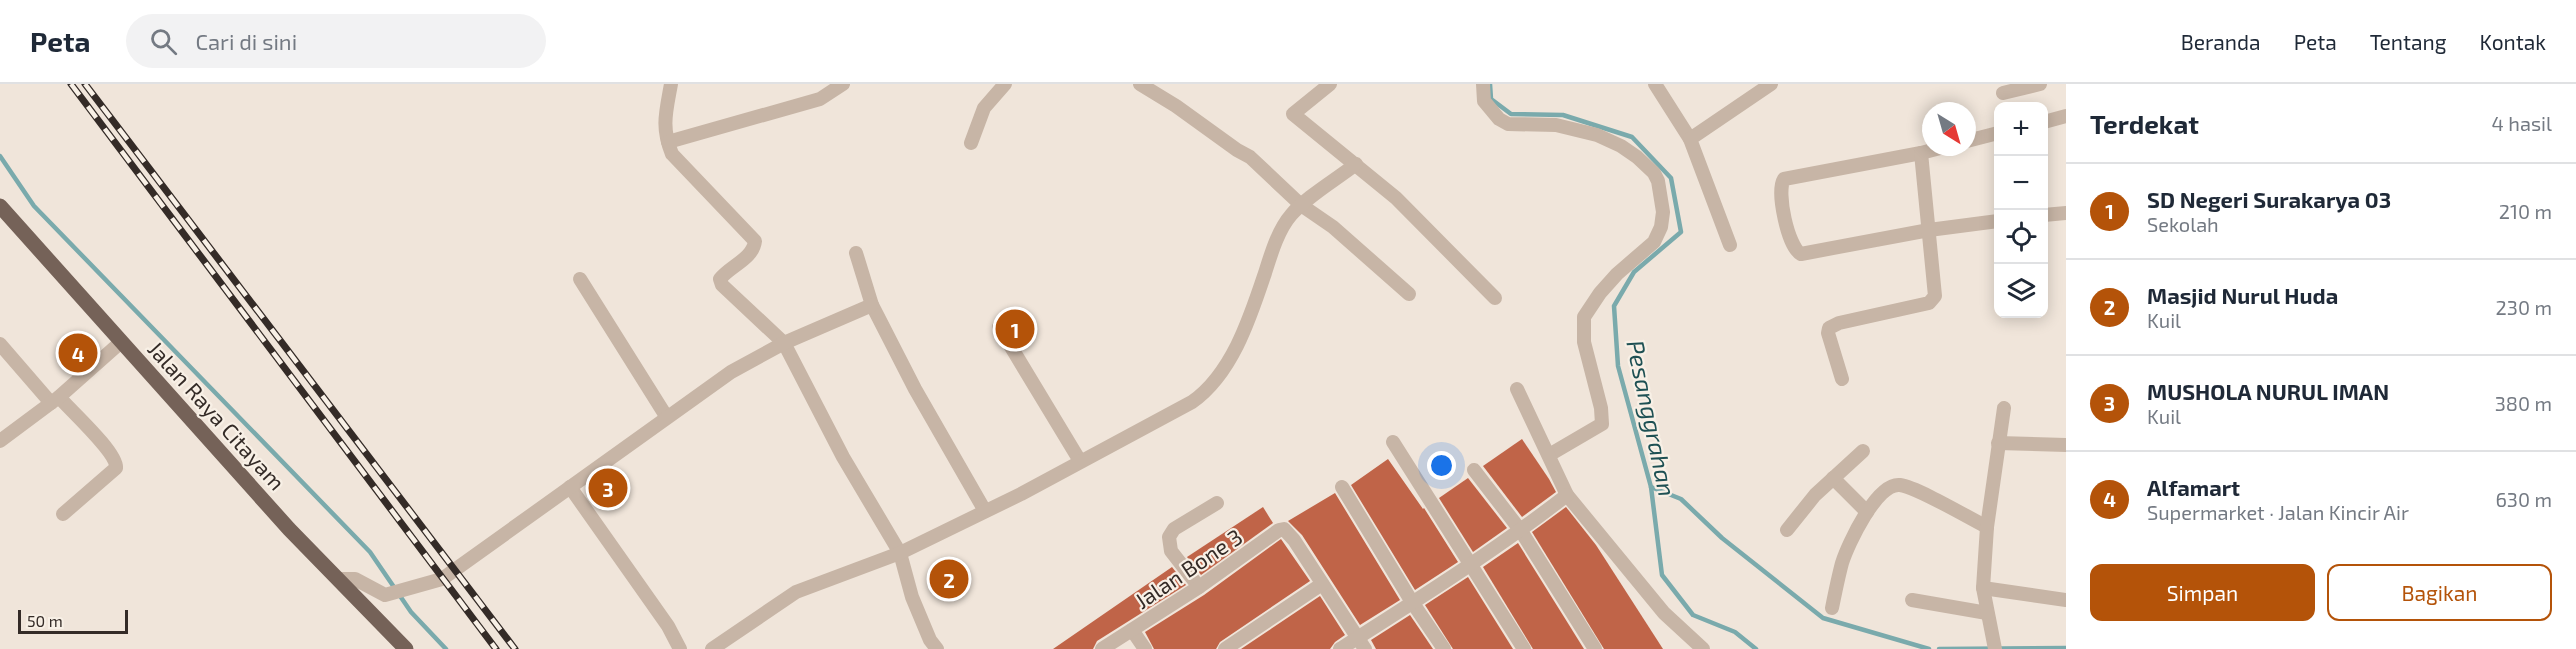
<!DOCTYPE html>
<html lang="id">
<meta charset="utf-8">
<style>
body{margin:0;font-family:"Exo 2",sans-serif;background:#f2f2f3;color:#1f2937}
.controls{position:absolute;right:18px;top:18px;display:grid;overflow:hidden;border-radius:12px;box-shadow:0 3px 15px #0003}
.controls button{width:54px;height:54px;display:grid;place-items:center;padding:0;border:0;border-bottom:2px solid #e0e1e3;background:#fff;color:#1f2937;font:30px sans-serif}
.compass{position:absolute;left:1922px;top:18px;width:54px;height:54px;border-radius:50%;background:#fff;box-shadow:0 3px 15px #0003;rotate:143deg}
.scale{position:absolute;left:18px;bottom:15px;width:110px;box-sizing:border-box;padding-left:6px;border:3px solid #342b27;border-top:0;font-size:16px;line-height:21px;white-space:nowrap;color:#342b27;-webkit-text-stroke:4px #f8f0e6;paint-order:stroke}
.you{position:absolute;left:1442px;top:382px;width:21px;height:21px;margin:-15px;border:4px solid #fff;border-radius:50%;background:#1a73e8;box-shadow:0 0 0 9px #1a73e833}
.badge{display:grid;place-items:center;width:39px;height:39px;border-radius:50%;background:#b45309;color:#fff;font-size:20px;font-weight:700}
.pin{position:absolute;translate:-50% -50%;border:3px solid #fff;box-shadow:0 2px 6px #0006}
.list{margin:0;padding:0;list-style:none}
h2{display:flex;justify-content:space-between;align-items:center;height:78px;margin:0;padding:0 24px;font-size:26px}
h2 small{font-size:20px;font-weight:400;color:#747a83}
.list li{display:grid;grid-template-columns:39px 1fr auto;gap:18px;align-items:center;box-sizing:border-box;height:96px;padding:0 24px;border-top:2px solid #e0e1e3}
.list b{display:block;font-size:22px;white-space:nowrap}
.list p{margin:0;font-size:20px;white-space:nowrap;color:#747a83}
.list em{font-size:20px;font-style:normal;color:#747a83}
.actions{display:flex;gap:12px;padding:18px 24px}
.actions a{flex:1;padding:14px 0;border:2px solid #b45309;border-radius:12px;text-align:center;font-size:21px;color:#b45309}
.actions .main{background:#b45309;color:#fff}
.icon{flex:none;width:33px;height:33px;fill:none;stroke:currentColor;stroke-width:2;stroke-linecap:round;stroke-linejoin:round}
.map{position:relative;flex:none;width:2066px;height:565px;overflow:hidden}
header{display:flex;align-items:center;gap:36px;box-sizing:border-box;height:84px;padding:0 30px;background:#fff;border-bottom:2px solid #e0e1e3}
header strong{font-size:28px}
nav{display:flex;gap:33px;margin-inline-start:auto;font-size:21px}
.search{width:420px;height:54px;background:#f2f2f3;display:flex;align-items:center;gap:15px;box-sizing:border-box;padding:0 21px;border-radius:33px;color:#747a83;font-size:22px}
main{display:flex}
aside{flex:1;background:#fff}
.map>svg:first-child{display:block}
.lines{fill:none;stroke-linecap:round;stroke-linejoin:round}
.stream{stroke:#7aaaac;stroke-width:4.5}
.building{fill:#c06448}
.minor{stroke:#c7b5a6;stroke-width:14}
.primary{stroke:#756258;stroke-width:15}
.rail-casing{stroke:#342b27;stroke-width:7}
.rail{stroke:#f8f0e6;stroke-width:4.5;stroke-dasharray:14;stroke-linecap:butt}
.labels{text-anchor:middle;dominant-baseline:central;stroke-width:4.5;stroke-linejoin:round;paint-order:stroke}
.street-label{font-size:22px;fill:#342b27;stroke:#f8f0e6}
.water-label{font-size:24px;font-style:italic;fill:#1e5053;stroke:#f8f0e6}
</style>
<header>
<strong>Peta</strong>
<div class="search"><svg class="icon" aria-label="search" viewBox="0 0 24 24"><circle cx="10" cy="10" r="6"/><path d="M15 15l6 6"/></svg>Cari di sini</div>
<nav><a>Beranda</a><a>Peta</a><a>Tentang</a><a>Kontak</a></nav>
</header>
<main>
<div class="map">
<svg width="2066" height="565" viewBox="0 0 2066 565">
<rect width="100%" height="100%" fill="#f0e5da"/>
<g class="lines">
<g class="stream">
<path d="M1490 0 1491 15 1511 30 1563 31 1632 53 1671 94 1681 148 1634 188 1614 222 1618 282 1651 403 1662 491 1693 531 1735 548 1756 565"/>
<path d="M0 72 34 122 370 468 411 528 446 565"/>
<path d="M1651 403 1681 415 1722 454 1823 534 1929 565"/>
<path d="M1939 565 2066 564"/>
</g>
</g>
<g class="building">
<path d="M1522 355 1549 395 1556 408 1522 433 1483 382Z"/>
<path d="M1388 375 1423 425 1424 424 1458 478 1415 506 1351 401Z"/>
<path d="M1468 394 1507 444 1473 468 1439 414Z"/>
<path d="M1335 409 1400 516 1360 541 1302 451 1288 437Z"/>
<path d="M1263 423 1273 439 1201 491 1187 473Z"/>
<path d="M1566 423 1596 461 1663 565H1604L1532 448Z"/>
<path d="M1281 455 1310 497 1220 558 1216 565H1154L1145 548 1204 511Z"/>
<path d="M1518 459 1584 565H1533L1483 483Z"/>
<path d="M1172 483 1186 501 1097 557 1093 565H1053Z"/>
<path d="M1468 493 1513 565H1453L1425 521Z"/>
<path d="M1320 512 1345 551 1335 558 1330 565H1241Z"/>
<path d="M1410 531 1433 565H1376L1371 556Z"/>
</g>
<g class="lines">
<g class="minor">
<path d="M671 0C666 28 661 43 672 70L755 157C753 175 730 182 720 195L722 201 784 259 843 373 900 469 912 513 930 556 937 565"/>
<path d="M1140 0 1176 22 1237 66 1250 73 1301 121 1333 143 1409 210"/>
<path d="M1330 0 1293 30 1396 114 1495 214"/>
<path d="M1483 0 1484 17 1499 35 1508 40 1556 41 1597 51 1621 62 1637 73 1654 89 1658 97 1663 128 1661 143 1654 158 1617 190 1600 209 1584 233V258L1601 324 1602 340 1549 371"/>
<path d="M1655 0 1690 55"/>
<path d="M2003 9 2040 0"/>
<path d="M2044 38 2066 32"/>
<path d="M1967 57 1998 49"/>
<path d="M668 58 820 15 843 0"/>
<path d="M971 59 984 24 1005 0"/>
<path d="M1921 69 1784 95C1776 108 1788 163 1801 170L1929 146 1998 137"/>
<path d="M2044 131 2066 129"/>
<path d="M1730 161 1690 55 1771 0"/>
<path d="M856 169 872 221 915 305 985 427"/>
<path d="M580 195 666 332"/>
<path d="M999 243 1080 377"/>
<path d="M0 260 51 319"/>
<path d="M1842 295 1828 249 1829 244 1839 239 1929 219 1935 212 1921 69 1944 63"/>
<path d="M1517 305 1567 411 1664 529 1703 565"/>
<path d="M59 313C70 326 118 369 116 384L63 430"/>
<path d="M0 357 59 313 121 258"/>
<path d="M1393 358 1524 565"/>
<path d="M1998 359 2066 361"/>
<path d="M1474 386 1521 447 1595 565"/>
<path d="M1833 394 1867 428"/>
<path d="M570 403 668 542 680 565"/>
<path d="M1342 403 1412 518 1444 565"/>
<path d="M1787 446 1815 411 1863 367"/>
<path d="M339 495H355L385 511 442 495 731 288 784 259 872 221"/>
<path d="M1199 503 1171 467 1169 453 1174 445 1217 419"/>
<path d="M1983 504 2066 516"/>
<path d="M1912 516 1987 529"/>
<path d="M1832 524C1835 509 1838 494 1842 479 1848 460 1877 398 1900 401 1917 403 1969 434 1987 443"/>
<path d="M1132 546 1145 565"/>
<path d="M712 565 796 508 900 469 1021 410 1192 318C1232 290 1250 234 1265 189 1271 170 1278 146 1291 131 1306 113 1337 95 1356 80"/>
<path d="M1102 565 1199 503 1279 446 1284 445 1294 456 1365 565"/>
<path d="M1225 565 1322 500"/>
<path d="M1340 565C1417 516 1495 467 1567 411"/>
<path d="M1995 565 1983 504 1987 443 2004 324"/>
</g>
<path class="primary" d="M0 122 289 445 406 565"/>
<g class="rail-casing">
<g id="rail">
<path d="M71 0 496 565"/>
<path d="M85 0 515 565"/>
</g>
</g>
<use href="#rail" class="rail"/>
</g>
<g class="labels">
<g class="street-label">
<text transform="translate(217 331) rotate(48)">Jalan Raya Citayam</text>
<text transform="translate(1188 484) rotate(-34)">Jalan Bone 3</text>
</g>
<g class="water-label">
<text transform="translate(1652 334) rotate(78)">Pesanggrahan</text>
</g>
</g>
</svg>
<div class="controls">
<button>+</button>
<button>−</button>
<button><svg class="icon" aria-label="locate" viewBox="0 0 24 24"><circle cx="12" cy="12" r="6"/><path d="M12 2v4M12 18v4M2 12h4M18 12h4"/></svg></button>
<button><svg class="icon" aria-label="layers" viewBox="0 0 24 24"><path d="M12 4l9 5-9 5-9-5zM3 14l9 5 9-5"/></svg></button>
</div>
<svg class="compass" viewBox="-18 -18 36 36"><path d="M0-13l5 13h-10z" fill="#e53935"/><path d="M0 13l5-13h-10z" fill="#747a83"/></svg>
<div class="scale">50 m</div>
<div class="you"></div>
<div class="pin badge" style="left:1015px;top:245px">1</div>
<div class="pin badge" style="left:949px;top:495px">2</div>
<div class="pin badge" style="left:608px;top:404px">3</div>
<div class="pin badge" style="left:78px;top:269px">4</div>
</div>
<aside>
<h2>Terdekat<small>4 hasil</small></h2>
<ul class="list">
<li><span class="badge">1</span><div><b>SD Negeri Surakarya 03</b><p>Sekolah</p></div><em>210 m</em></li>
<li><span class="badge">2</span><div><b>Masjid Nurul Huda</b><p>Kuil</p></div><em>230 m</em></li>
<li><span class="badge">3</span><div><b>MUSHOLA NURUL IMAN</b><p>Kuil</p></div><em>380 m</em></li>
<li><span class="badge">4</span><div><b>Alfamart</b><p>Supermarket · Jalan Kincir Air</p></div><em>630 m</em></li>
</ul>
<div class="actions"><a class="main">Simpan</a><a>Bagikan</a></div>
</aside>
</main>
